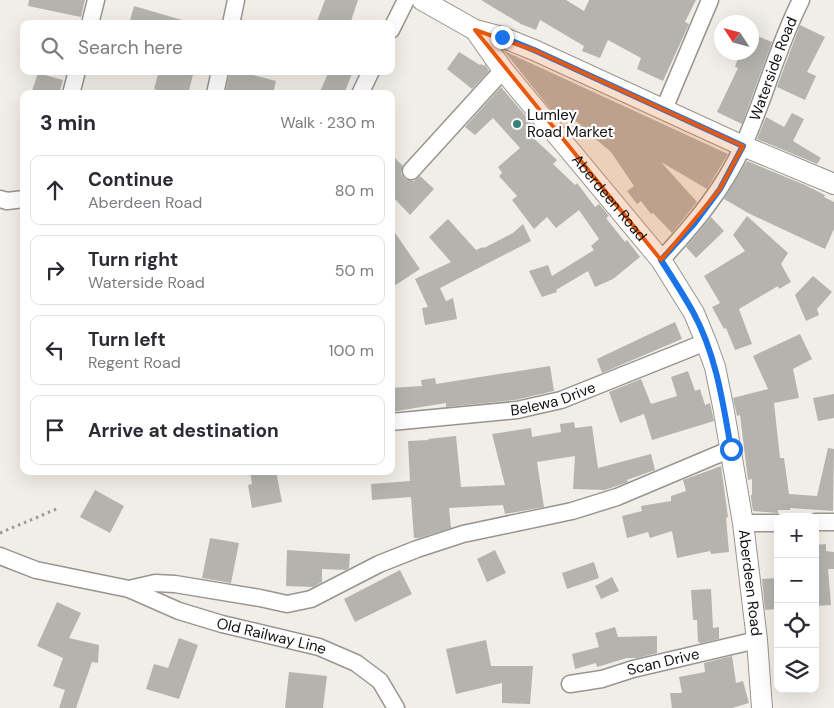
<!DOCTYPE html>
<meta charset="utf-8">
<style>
body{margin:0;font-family:"DM Sans",sans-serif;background:#f7f7f7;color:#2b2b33}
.controls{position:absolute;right:15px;bottom:15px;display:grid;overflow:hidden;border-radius:10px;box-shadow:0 5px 20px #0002}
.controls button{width:45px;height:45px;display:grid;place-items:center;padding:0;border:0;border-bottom:1px solid #e1e1e2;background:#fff;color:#2b2b33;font:25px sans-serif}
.compass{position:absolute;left:714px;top:15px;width:45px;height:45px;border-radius:50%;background:#fff;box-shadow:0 5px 20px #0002;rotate:306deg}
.stop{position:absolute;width:15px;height:15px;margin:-11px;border:4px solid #1a73e8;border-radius:50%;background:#fff}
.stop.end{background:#1a73e8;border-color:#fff;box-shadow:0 1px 5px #0008}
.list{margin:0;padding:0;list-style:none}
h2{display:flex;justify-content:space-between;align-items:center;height:65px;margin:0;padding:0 20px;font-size:21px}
h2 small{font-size:16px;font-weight:400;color:#7c7c81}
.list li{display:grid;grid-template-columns:32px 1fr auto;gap:15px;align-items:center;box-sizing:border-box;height:70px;margin:0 10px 10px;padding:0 10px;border:1px solid #e1e1e2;border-radius:10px}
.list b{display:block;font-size:19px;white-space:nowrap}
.list p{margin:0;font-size:16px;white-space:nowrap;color:#7c7c81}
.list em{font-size:16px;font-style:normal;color:#7c7c81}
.icon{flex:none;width:28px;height:28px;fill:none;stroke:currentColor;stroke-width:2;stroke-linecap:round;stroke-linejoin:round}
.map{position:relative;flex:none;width:834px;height:708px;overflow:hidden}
.search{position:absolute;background:#fff;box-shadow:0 5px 20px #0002;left:20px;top:20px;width:375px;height:55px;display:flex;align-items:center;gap:12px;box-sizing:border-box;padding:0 18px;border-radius:10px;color:#7c7c81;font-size:19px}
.panel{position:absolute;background:#fff;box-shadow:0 5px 20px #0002;left:20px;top:90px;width:375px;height:385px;border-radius:10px}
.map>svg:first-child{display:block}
.building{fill:#b4b3ad}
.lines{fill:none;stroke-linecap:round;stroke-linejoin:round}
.minor-casing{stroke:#98958f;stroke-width:19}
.tertiary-casing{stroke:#98958f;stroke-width:22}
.path{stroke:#9a9893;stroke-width:3;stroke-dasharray:2.5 4;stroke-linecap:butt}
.minor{stroke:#fff;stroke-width:16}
.tertiary{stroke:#fff;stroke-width:20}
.route{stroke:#1a73e8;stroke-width:6}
.marked{fill:#e8590c;fill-opacity:0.2;stroke:#e8590c;stroke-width:4;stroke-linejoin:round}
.poi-dot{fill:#38807a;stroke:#fff;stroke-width:2}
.labels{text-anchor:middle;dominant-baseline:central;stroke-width:4.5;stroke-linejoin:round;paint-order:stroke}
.street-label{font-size:15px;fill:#131210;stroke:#fff}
.poi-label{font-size:15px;fill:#131210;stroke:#fff;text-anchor:start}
</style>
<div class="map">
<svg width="834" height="708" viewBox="0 0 834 708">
<rect width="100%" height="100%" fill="#f1eee7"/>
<g class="building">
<path d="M29 0H85L81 17 28 6Z"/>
<path d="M325 0H358L350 24H316Z"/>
<path d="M481 0H566L584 11 589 0H696L685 22 689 24 663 81 637 69 641 58 608 40 600 58 582 51 584 46 540 20 536 30 521 24Z"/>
<path d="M134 6 182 20 181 24H129Z"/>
<path d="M800 25 825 37 807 72 816 76 805 100 777 87Z"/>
<path d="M752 34 772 42 742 124 717 112 738 68 735 67 740 52H752Z"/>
<path d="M504 51 728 154 707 189 661 162 697 202 672 233 653 213 651 214 641 201 637 204 627 191 634 186 611 152 592 136 594 135 561 110 560 114 554 109 552 111Z"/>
<path d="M459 52 480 65 481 64 484 66 485 64 489 71 472 89 447 69Z"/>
<path d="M159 71H194L188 94H171L154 89Z"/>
<path d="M230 71H245V73L276 81 273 94H225Z"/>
<path d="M329 71H353L344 94H319Z"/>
<path d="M38 73 63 80 59 94H31Z"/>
<path d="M501 87 535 127 528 133 557 160 553 164 575 185 577 183 595 207 599 204 609 216 606 218 625 242 627 240 640 257 613 279 595 287 588 271 556 290 557 292 542 297 529 271 548 265 552 276 594 250 591 246 599 239 579 210 556 228 547 217 534 229 512 200 517 196 499 176 502 173 498 167 520 148 493 118 475 135 465 127Z"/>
<path d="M792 113 804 119 793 141 821 158 817 164 757 139 766 117 784 127Z"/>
<path d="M391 154 403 166 401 174 405 179 414 181 420 176 434 189 410 215 391 195Z"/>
<path d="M747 161 805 185 825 195 824 197 834 202V229L825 249 750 214 724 199Z"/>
<path d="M747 216 788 253 781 264 791 282 779 289 778 286 739 309 752 344 735 350 726 328 724 329 712 307 720 303 704 276 745 251 733 235Z"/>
<path d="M711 217 724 231 696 258 686 247Z"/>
<path d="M448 219 476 250 483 247 484 248 513 233 523 224 531 241 440 288 446 301 453 298 457 319 425 325 422 308 428 307 415 279 451 262 429 237Z"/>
<path d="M391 227 420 269 391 288Z"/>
<path d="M813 276 832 292 817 309 819 315 806 321 795 295Z"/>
<path d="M675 322 682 339 602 373 597 359Z"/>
<path d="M800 334 812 359 793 369 799 398 774 403 780 458H784L789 494 817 496 828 448 834 449 833 511 790 508V510H778V513L753 511 751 498V495H752V479L748 480 740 415 737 416 733 398 768 389 753 356Z"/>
<path d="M550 366 554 391 515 400 446 407V403L391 412V388L422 386 421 380 435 378 436 384Z"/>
<path d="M688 371 695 391 700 389 705 405 710 403 714 421 652 440 644 414 620 423 609 392 641 379 651 404 677 396 671 377Z"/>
<path d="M834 394V418L818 421 813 398Z"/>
<path d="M574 422 575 428 592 426 598 468 651 454 655 470 627 480 628 482 605 490 573 489 575 456 537 462 544 507 505 514 503 505 449 508 451 528 419 538H414L411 497 372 500 371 484 410 481 408 441 429 440 428 439 456 436 461 487 505 485 492 434 531 428 532 437 561 432 560 424Z"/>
<path d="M721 466 728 517 726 518 729 552 711 554 710 551 677 558 672 531 650 538 648 532 627 538 622 516 642 511 641 506 671 501V496L686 491 683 480Z"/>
<path d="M250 471H276L282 502 252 508 248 485 252 484Z"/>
<path d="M95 490 124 506 110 533 80 517Z"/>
<path d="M210 538 239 543 231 583 202 578Z"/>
<path d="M826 544V551L834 552V569H828L831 605 815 606V545Z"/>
<path d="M287 550 350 554 349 568 346 570 322 569V582L313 587 286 586Z"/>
<path d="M495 550 506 573 487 582 477 559Z"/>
<path d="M594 562 599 578 567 589 562 573Z"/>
<path d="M400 570 412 594 355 622 344 599Z"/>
<path d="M612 577 619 591 601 599 595 586Z"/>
<path d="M778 578V609L765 610 762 579Z"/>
<path d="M711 589 713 628 719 627V639L701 643 698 642 697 620H693L691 590Z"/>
<path d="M57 602 81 613 69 638 99 645 98 663 92 662 76 708H59L65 690 53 686 63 658 37 646Z"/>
<path d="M615 627 618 637 657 636V653L638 658H627L597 667 596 663 575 669 572 654 599 647 595 633Z"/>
<path d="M179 638 198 645 179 699 146 689 154 664 168 668Z"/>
<path d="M486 640 491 666H533L530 704 502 703V683L456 694 446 649Z"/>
<path d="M732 656 736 683 743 681 749 703 732 708H672L670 693H682L679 677 705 672 704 663Z"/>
<path d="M289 672 327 676 323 708H285Z"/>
</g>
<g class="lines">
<g class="minor-casing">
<g id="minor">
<path d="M90 24 96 0"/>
<path d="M231 24 236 0"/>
<path d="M391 30 406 0"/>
<path d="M71 94 77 71"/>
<path d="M215 94 220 71"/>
<path d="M360 94 371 71"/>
<path d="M664 109 710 0"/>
<path d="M411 171 503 70"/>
<path d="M0 199 7 201 24 199"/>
<path id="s1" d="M661 260C694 224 723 190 743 146 765 98 777 47 801 0"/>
<path id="s2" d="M391 422 517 410 561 400 706 342"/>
<path d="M815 522H834"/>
<path d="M743 523H778"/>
<path id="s3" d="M0 556 36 570 129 589 179 611 222 624 319 647 356 663 380 681 396 708"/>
<path d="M129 589 155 583 175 584 260 598 287 604 311 599 379 564 417 549 463 534 572 511 617 497 731 449"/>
<path id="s4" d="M570 684 602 679 633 669 757 640"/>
</g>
</g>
<g class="tertiary-casing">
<g id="tertiary">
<path d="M422 0 475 30 502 37 534 50 743 146 834 184"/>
<path id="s5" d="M475 30 503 70 661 260 694 313 706 342 715 367 723 406 743 523 757 640 762 708"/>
</g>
</g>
<path class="path" d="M0 533 59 508"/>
<use href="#minor" class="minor"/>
<use href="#tertiary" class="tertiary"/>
</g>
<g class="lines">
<path class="route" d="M502 37 534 50 743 146 720 189 694 224 661 260C672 277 683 294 693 312 716 354 723 403 731 449"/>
</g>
<path class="marked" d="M475 30 534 50 743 146 720 189 661 260Z"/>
<circle class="poi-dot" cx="517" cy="124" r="5"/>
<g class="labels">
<g class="street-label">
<text stroke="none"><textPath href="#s1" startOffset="224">Waterside Road</textPath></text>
<text stroke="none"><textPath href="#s5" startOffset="215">Aberdeen Road</textPath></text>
<text stroke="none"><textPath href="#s2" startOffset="164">Belewa Drive</textPath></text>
<text stroke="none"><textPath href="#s5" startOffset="635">Aberdeen Road</textPath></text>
<text stroke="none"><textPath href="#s3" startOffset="284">Old Railway Line</textPath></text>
<text stroke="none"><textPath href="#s4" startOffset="96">Scan Drive</textPath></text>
</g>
<g class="poi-label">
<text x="527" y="115">Lumley<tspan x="527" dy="17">Road Market</tspan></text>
</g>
</g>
</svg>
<div class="controls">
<button>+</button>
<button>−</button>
<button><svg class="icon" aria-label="locate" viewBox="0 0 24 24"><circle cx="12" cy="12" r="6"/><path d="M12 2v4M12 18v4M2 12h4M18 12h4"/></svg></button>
<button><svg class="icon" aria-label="layers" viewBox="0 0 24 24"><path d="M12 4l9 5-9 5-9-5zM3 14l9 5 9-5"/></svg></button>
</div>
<svg class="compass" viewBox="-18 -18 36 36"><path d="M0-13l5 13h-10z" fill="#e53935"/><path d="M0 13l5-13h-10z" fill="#7c7c81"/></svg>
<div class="stop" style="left:731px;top:449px"></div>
<div class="stop end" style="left:502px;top:37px"></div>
<div class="search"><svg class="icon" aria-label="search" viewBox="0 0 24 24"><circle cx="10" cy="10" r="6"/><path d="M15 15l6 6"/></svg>Search here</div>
<section class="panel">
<h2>3 min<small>Walk · 230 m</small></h2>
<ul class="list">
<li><svg class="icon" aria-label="ahead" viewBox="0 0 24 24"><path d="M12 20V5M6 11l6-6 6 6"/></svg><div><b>Continue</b><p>Aberdeen Road</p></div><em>80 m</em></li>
<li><svg class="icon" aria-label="right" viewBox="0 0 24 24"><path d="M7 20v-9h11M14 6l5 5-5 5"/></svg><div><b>Turn right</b><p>Waterside Road</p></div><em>50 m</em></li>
<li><svg class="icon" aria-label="left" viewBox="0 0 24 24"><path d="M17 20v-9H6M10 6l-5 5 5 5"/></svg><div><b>Turn left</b><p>Regent Road</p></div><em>100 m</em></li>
<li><svg class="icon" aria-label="arrive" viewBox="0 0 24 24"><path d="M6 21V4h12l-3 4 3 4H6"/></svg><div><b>Arrive at destination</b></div></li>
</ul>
</section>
</div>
